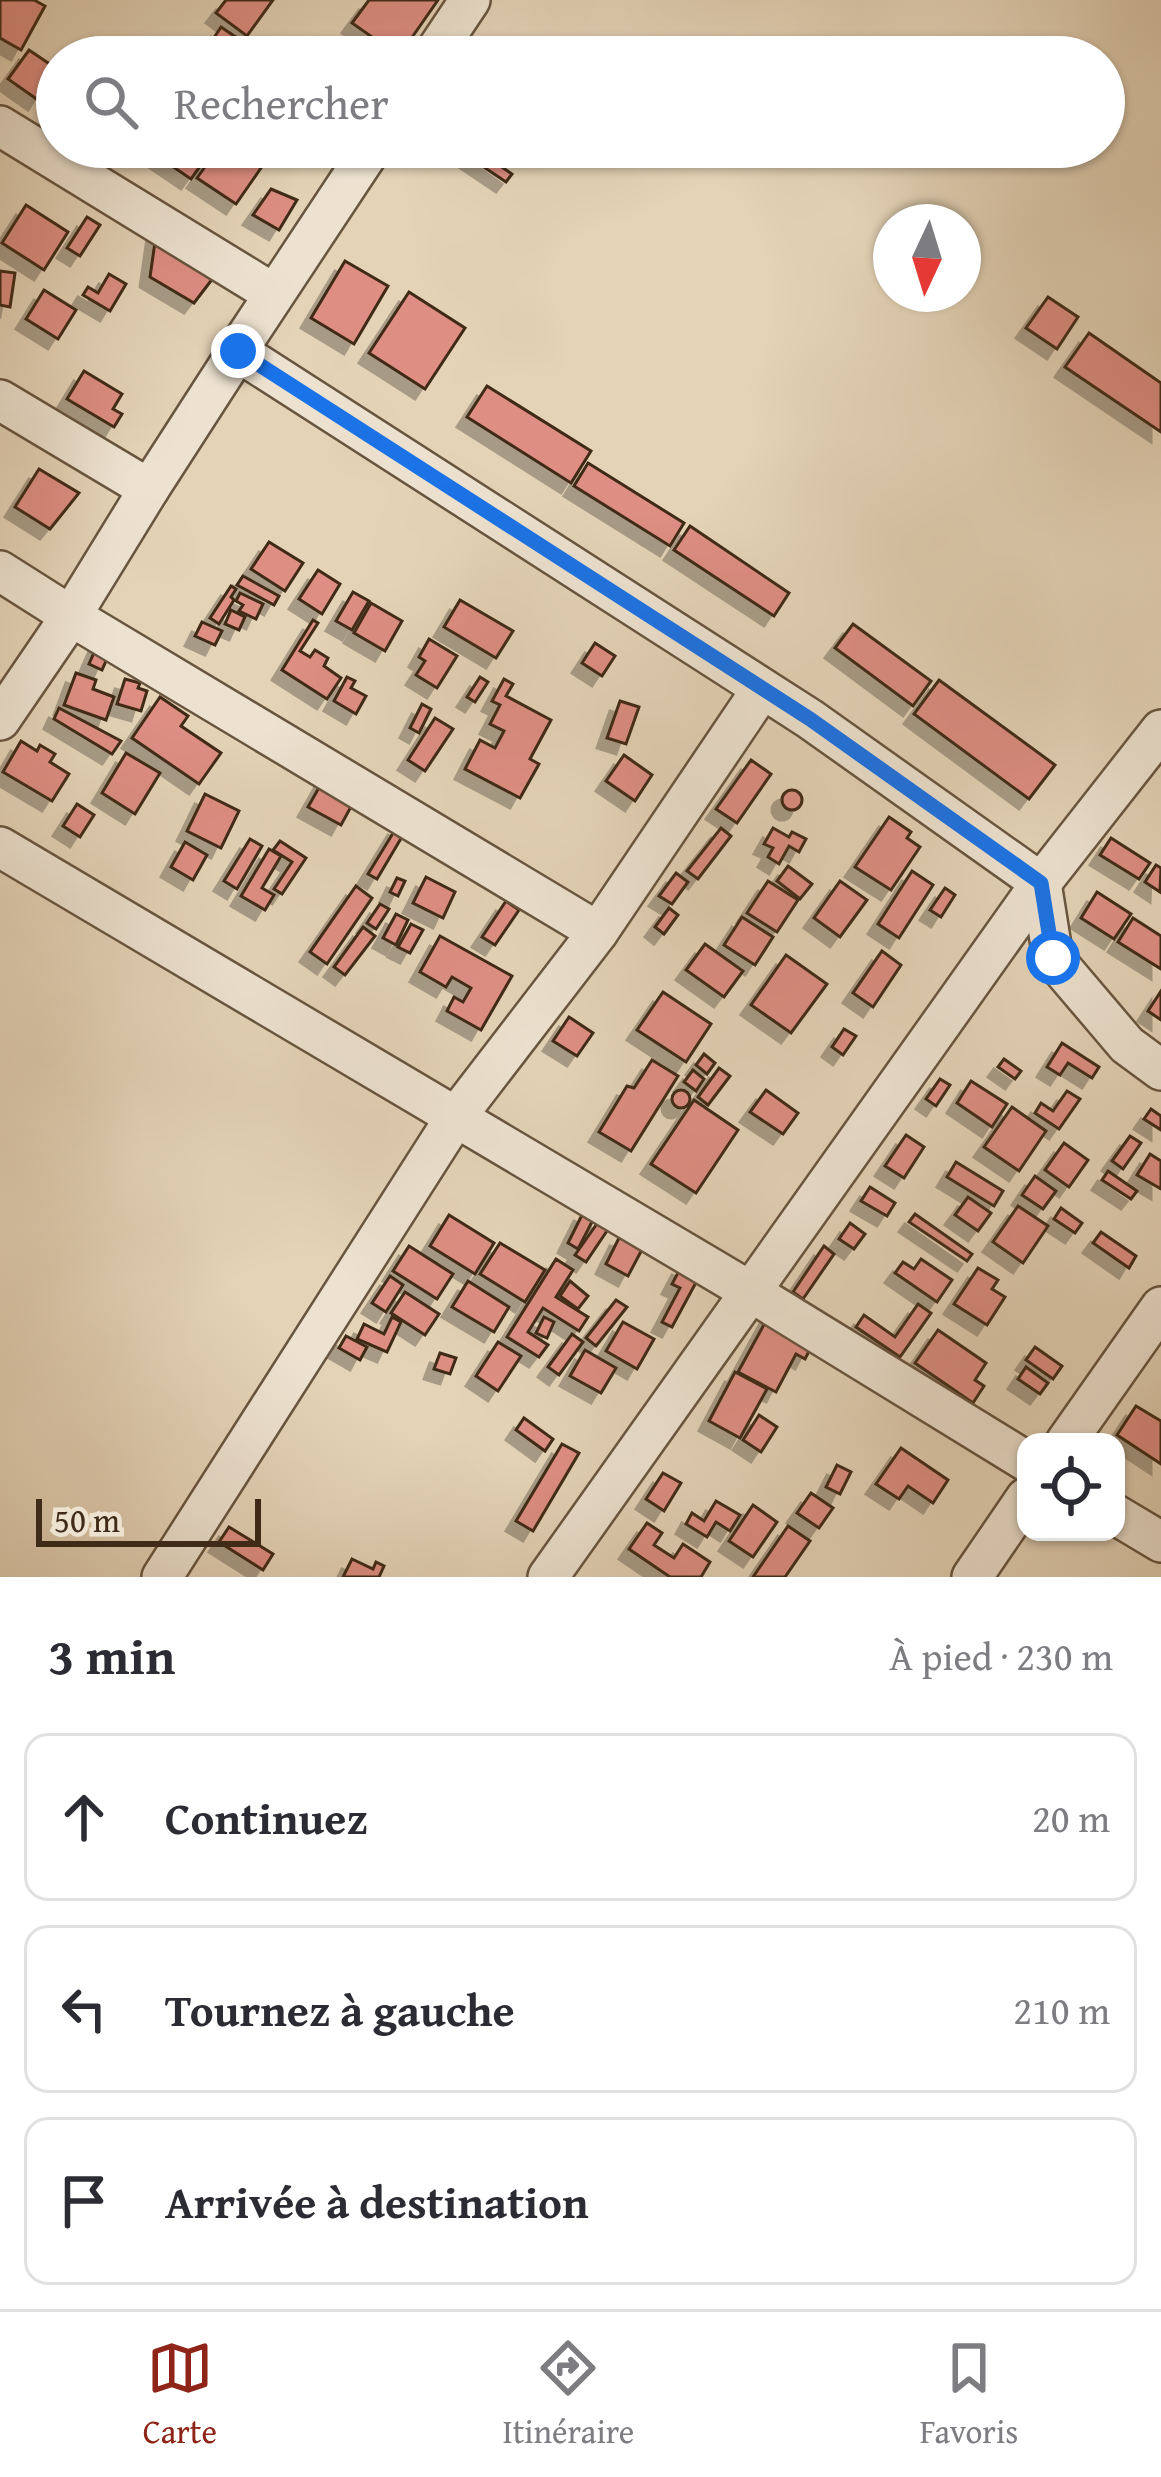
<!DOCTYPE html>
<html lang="fr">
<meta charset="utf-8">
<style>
body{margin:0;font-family:"Gentium Book Plus",serif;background:#f2f2f3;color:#2b2b33}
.controls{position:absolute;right:36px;bottom:36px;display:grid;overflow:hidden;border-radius:24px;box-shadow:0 3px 9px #0004}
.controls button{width:108px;height:108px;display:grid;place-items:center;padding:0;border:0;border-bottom:3px solid #e1e1e2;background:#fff;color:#2b2b33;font:60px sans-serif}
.compass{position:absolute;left:873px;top:204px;width:108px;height:108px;border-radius:50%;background:#fff;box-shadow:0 3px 9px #0004;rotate:184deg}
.scale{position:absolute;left:36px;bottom:30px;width:225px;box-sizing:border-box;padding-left:12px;border:6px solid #3f2b17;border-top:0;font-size:33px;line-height:42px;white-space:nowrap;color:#3f2b17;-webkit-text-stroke:9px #ede2d0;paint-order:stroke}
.stop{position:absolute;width:36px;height:36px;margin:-27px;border:9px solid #1a73e8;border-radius:50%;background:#fff}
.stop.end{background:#1a73e8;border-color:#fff;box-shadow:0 3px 12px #0008}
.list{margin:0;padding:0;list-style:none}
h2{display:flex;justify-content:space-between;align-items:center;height:156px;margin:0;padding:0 48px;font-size:51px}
h2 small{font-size:39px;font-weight:400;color:#7c7c81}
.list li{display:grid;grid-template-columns:78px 1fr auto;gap:36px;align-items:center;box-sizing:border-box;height:168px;margin:0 24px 24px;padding:0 24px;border:3px solid #e1e1e2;border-radius:24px}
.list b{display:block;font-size:45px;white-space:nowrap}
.list em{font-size:39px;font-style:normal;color:#7c7c81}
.icon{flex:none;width:66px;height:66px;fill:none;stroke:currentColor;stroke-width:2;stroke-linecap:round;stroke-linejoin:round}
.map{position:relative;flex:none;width:1161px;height:1577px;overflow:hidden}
.search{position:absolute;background:#fff;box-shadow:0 3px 9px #0004;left:36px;right:36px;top:36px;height:132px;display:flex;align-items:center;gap:30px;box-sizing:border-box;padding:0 42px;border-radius:66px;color:#7c7c81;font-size:45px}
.sheet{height:732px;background:#fff}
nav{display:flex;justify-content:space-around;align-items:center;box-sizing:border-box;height:168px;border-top:3px solid #e1e1e2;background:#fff;font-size:33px;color:#7c7c81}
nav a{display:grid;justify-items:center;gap:6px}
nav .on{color:#8f2418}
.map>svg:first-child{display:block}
.building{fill:#de8e83;stroke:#3f2b17;stroke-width:3;filter:url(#shadow)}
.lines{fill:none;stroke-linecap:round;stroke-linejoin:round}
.minor-casing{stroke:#68553f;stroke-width:44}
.minor{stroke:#ede2d0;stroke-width:39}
.route{stroke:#1a73e8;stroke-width:15}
</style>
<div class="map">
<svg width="1161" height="1577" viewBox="0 0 1161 1577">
<defs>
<filter id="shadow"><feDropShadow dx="-10" dy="10" stdDeviation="0" flood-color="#0004"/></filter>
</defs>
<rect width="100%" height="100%" fill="#e4d3b7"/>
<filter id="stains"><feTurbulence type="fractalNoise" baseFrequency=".00167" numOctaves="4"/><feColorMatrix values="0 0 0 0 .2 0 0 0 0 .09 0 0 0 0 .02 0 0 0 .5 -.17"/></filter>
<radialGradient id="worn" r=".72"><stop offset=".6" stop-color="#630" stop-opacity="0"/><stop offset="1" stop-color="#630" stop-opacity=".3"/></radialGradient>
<g class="building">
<path d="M0 0H34L45 6 21 50 0 38Z"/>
<path d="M226 0H273L247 36 216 13Z"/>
<path d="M369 0H438L399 56 352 23Z"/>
<path d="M221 27 265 57H215L206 50Z"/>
<path d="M29 50 57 69 38 100 8 79Z"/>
<path d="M144 147H214L191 179Z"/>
<path d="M219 147H229L261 168 236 204 197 178Z"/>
<path d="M454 147H473L512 174 506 182Z"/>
<path d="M271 189 297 200 279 230 253 215Z"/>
<path d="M26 205 68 232 44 270 2 243Z"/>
<path d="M87 217 100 225 80 256 67 248Z"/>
<path d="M157 228 220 269 194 303 150 277Z"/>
<path d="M345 261 388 286 354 344 311 318Z"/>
<path d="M0 271 15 273 10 307 0 305Z"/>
<path d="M109 274 126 284 110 311 83 295 88 287 98 293Z"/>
<path d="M44 290 76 310 58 339 26 319Z"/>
<path d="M409 292 465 328 425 389 369 353Z"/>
<path d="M1048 297 1078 317 1057 349 1026 328Z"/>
<path d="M1089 333 1161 383V432L1065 367Z"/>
<path d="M84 371 122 394 113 409 122 414 114 427 67 399Z"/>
<path d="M487 386 591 451 571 483 467 417Z"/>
<path d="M588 463 684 523 670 546 574 486Z"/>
<path d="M39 469 79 493 50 529 15 507Z"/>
<path d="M690 526 789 593 774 616 674 550Z"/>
<path d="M269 542 303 563 285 591 251 569Z"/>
<path d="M318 570 340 584 322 614 299 599Z"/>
<path d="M243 576 279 596 274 605 237 585Z"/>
<path d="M231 586 236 589 231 597 234 600 219 624 210 618Z"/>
<path d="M353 592 369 601 352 630 336 621Z"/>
<path d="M240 593 263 604 256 619 239 611 243 605 236 601Z"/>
<path d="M460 600 513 631 496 658 444 627Z"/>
<path d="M371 603 402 621 385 651 354 633Z"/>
<path d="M231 610 245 617 239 630 225 624Z"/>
<path d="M313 620 318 623 300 651 310 657 315 650 328 658 324 666 341 678 327 699 282 670Z"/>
<path d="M202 622 222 631 215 645 195 636Z"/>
<path d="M853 624 931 681 913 706 835 648Z"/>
<path d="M100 639 113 645 102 670 89 664Z"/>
<path d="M429 639 457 656 437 688 416 675 425 661 419 657Z"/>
<path d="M595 643 615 656 602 676 582 663Z"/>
<path d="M76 673 96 680 93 689 114 697 106 720 64 705Z"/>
<path d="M347 677 355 681 351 688 366 696 356 714 334 701Z"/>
<path d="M480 677 488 682 475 702 467 697Z"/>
<path d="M125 679 140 683 138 688 147 691 141 711 117 704Z"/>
<path d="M504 679 513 684 506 696 551 720 530 759 539 764 520 798 465 769 480 740 495 748 504 731 490 724 500 705 492 701Z"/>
<path d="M939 680 1055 765 1029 799 914 714Z"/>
<path d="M160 697 188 716 181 726 221 753 199 784 132 738Z"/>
<path d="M620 701 639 707 626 744 607 738Z"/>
<path d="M422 704 431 709 419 733 410 728Z"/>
<path d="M59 708 121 741 112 754 54 719Z"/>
<path d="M435 718 453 729 425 771 408 760Z"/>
<path d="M21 741 37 751 40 745 55 754 50 762 69 774 52 801 3 772Z"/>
<path d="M126 753 160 773 135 814 102 793Z"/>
<path d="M624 755 652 775 635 801 606 781Z"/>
<path d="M751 760 771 774 737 823 716 809Z"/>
<path d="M325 777 358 794 341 825 308 807Z"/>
<circle cx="792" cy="800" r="10"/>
<path d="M205 794 239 811 221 848 187 831Z"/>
<path d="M77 804 94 815 80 837 63 826Z"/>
<path d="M889 817 911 832 907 838 920 847 891 890 855 867Z"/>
<path d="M398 825 406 830 377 879 368 874Z"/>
<path d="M721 828 731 836 698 879 687 871Z"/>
<path d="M773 828 789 837 792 832 806 839 799 852 789 846 779 864 768 857 773 848 764 844Z"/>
<path d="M1111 838 1150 863 1139 879 1100 855Z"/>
<path d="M250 839 262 846 237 889 224 881Z"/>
<path d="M280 841 306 858 282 894 274 889 292 862 273 850Z"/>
<path d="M185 842 207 855 193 880 171 867Z"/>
<path d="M269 849 281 856 262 888 274 895 265 910 241 896Z"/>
<path d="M1156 865 1161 868 1160 892 1145 882Z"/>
<path d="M788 866 812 884 800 899 777 881Z"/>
<path d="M912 871 933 885 899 938 878 924Z"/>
<path d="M676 873 688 882 672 904 659 896Z"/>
<path d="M426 877 455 892 443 918 413 903Z"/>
<path d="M397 878 405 881 398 896 390 892Z"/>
<path d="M768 881 798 900 777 932 747 913Z"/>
<path d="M840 881 867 900 840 937 814 918Z"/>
<path d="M356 886 372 898 327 964 310 952Z"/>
<path d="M945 888 955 895 941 917 930 910Z"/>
<path d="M1097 892 1131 914 1114 939 1081 918Z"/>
<path d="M506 901 519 910 495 945 482 937Z"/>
<path d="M380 904 389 909 376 929 367 923Z"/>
<path d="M669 908 678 915 664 934 655 927Z"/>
<path d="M396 914 408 920 396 945 383 938Z"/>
<path d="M742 917 773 937 755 965 724 945Z"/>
<path d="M1133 918 1161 936V969L1118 942Z"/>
<path d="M411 924 423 930 410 953 398 947Z"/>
<path d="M363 927 375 936 345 975 334 967Z"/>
<path d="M440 936 512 976 481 1030 447 1011 454 997 463 1002 471 988 452 977 446 987 420 972Z"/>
<path d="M705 944 743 971 724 997 686 970Z"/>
<path d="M882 951 901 965 873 1007 853 993Z"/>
<path d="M786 955 827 984 791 1033 751 1005Z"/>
<path d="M1161 991V1020L1148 1011Z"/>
<path d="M663 992 711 1024 686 1062 637 1030Z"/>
<path d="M569 1017 593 1033 577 1056 553 1041Z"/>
<path d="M844 1029 856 1036 843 1055 832 1047Z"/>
<path d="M1062 1043 1099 1067 1092 1078 1068 1063 1060 1075 1047 1067Z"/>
<path d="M704 1054 715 1063 707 1074 696 1065Z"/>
<path d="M1004 1059 1021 1071 1015 1079 998 1067Z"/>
<path d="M652 1060 678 1076 631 1151 599 1132 627 1086 634 1088Z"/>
<path d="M719 1068 730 1076 708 1105 698 1097Z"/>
<path d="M693 1070 704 1079 696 1091 684 1082Z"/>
<path d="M940 1079 950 1085 936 1106 926 1099Z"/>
<path d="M971 1081 1007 1104 992 1127 957 1103Z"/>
<circle cx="681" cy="1099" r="9"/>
<path d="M766 1090 798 1113 783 1134 750 1112Z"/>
<path d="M1067 1091 1080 1099 1059 1129 1035 1113 1041 1103 1053 1111Z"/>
<path d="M694 1100 738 1130 696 1193 651 1164Z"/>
<path d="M1012 1107 1046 1131 1019 1171 984 1147Z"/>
<path d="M1151 1109 1161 1116V1130L1144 1119Z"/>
<path d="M906 1135 924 1147 904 1178 885 1166Z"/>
<path d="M1130 1136 1141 1143 1123 1169 1112 1161Z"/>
<path d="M1064 1143 1088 1160 1069 1187 1045 1170Z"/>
<path d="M1150 1154 1161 1161V1189L1137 1175Z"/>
<path d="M956 1162 1003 1191 994 1206 947 1177Z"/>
<path d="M1108 1171 1137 1191 1131 1199 1102 1180Z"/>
<path d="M1035 1176 1056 1191 1043 1209 1022 1195Z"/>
<path d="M870 1187 895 1203 887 1216 861 1201Z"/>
<path d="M968 1197 991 1213 978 1231 955 1215Z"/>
<path d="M1018 1206 1048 1226 1023 1263 993 1242Z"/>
<path d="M1061 1208 1082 1223 1075 1233 1054 1219Z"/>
<path d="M584 1211 595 1216 578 1249 568 1243Z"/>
<path d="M915 1214 972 1254 967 1261 909 1222Z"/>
<path d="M449 1215 494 1243 475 1274 430 1246Z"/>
<path d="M601 1218 611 1225 586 1262 575 1255Z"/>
<path d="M850 1223 865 1234 854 1249 839 1239Z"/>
<path d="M1101 1232 1136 1256 1129 1268 1093 1243Z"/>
<path d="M620 1236 646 1242 628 1276 606 1264Z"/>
<path d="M500 1243 545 1270 525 1302 480 1274Z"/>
<path d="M409 1246 453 1274 437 1299 393 1271Z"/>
<path d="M824 1246 834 1254 803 1299 793 1292Z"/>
<path d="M556 1259 573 1270 556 1297 588 1317 579 1331 543 1308 528 1332 548 1345 539 1357 507 1337Z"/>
<path d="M921 1259 952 1280 937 1302 895 1273 903 1262 914 1269Z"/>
<path d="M682 1265 700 1275 672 1327 662 1322 680 1288 672 1284Z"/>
<path d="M978 1268 998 1280 992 1289 1005 1297 987 1325 954 1304Z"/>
<path d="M390 1276 403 1285 386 1312 372 1303Z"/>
<path d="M468 1281 509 1307 494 1332 452 1307Z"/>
<path d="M570 1281 588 1296 578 1309 560 1296Z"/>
<path d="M405 1292 439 1314 425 1335 391 1313Z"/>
<path d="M616 1300 627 1307 596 1346 586 1338Z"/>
<path d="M918 1304 931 1313 900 1357 856 1327 864 1315 895 1337Z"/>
<path d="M772 1310 814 1342 805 1359 796 1354 776 1392 738 1372Z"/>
<path d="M392 1317 401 1322 387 1352 357 1339 364 1324 384 1334Z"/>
<path d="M544 1317 554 1322 547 1338 536 1333Z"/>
<path d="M623 1322 654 1339 637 1369 606 1351Z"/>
<path d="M938 1330 986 1363 975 1380 984 1386 973 1403 915 1363Z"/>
<path d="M572 1334 583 1342 559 1375 548 1367Z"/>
<path d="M346 1336 367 1347 360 1360 339 1348Z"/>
<path d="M498 1342 521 1356 498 1391 476 1376Z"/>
<path d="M1035 1347 1062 1366 1053 1379 1026 1360Z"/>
<path d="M585 1350 616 1368 601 1393 570 1376Z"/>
<path d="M440 1353 456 1358 450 1374 434 1369Z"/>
<path d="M1026 1367 1048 1383 1040 1394 1018 1379Z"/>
<path d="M735 1372 767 1389 740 1438 709 1421Z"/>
<path d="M1136 1406 1161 1421V1464L1117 1435Z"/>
<path d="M759 1415 777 1427 761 1452 743 1440Z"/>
<path d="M524 1418 553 1439 545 1451 516 1430Z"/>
<path d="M562 1444 579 1453 533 1531 516 1521Z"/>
<path d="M901 1448 948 1480 933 1503 908 1486 899 1499 876 1484Z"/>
<path d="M837 1465 851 1472 840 1494 826 1487Z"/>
<path d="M663 1473 681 1483 664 1511 646 1499Z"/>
<path d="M811 1493 833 1508 819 1528 797 1513Z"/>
<path d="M716 1501 740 1515 730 1531 716 1522 707 1537 686 1524 692 1513 704 1521Z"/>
<path d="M753 1505 777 1522 753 1557 729 1541Z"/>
<path d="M647 1523 662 1533 654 1545 674 1558 683 1544 710 1562 701 1577H670L629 1549Z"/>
<path d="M788 1526 810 1541 785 1577H753Z"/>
<path d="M229 1527 273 1554 263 1570 219 1542Z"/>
<path d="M352 1559 373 1569 376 1562 384 1566 379 1577H343Z"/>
</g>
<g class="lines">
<g class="minor-casing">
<g id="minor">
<path d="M432 57 470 0"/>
<path d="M0 126 274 294"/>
<path d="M372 147 237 351 810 719 1041 883 1161 730"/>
<path d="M0 400 149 489 238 351"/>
<path d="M0 571 71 616 598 932"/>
<path d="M0 720 71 616 149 489"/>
<path d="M0 847 751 1292 1026 1461"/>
<path d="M1041 883 1053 958 1127 1045 1161 1070"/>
<path d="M1066 1442 1161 1307"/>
<path d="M1116 1515 1161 1542"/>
<path d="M162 1577 455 1118 598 932 762 689"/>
<path d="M548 1577 1041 883"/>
<path d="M972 1577 1026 1498"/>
</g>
</g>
<use href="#minor" class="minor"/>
</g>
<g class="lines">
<path class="route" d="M238 351 810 719 1041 883 1053 958"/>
</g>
<rect width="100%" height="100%" filter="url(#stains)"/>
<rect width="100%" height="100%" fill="url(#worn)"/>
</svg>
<div class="controls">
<button><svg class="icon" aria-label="locate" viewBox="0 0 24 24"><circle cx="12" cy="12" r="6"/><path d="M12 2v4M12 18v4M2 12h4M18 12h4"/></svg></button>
</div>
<svg class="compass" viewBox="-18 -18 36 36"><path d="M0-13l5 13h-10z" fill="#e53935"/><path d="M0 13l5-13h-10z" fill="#7c7c81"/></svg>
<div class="scale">50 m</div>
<div class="stop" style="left:1053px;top:958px"></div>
<div class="stop end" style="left:238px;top:351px"></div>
<div class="search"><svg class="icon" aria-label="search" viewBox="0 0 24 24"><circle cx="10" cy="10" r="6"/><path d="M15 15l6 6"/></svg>Rechercher</div>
</div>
<section class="sheet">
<h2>3 min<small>À pied · 230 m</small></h2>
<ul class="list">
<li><svg class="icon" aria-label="ahead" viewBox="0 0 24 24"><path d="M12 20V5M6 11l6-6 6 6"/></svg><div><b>Continuez</b></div><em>20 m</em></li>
<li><svg class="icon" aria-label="left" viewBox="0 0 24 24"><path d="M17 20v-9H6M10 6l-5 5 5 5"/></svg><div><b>Tournez à gauche</b></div><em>210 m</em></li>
<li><svg class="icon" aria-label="arrive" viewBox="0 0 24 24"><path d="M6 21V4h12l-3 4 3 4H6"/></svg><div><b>Arrivée à destination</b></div></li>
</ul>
</section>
<nav>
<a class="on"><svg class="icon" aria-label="map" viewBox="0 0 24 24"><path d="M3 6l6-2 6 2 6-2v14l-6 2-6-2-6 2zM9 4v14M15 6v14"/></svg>Carte</a>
<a><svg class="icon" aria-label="directions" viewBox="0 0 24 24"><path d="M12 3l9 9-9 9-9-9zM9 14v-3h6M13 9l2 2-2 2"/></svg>Itinéraire</a>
<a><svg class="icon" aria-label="saved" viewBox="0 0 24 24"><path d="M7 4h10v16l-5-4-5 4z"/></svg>Favoris</a>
</nav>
